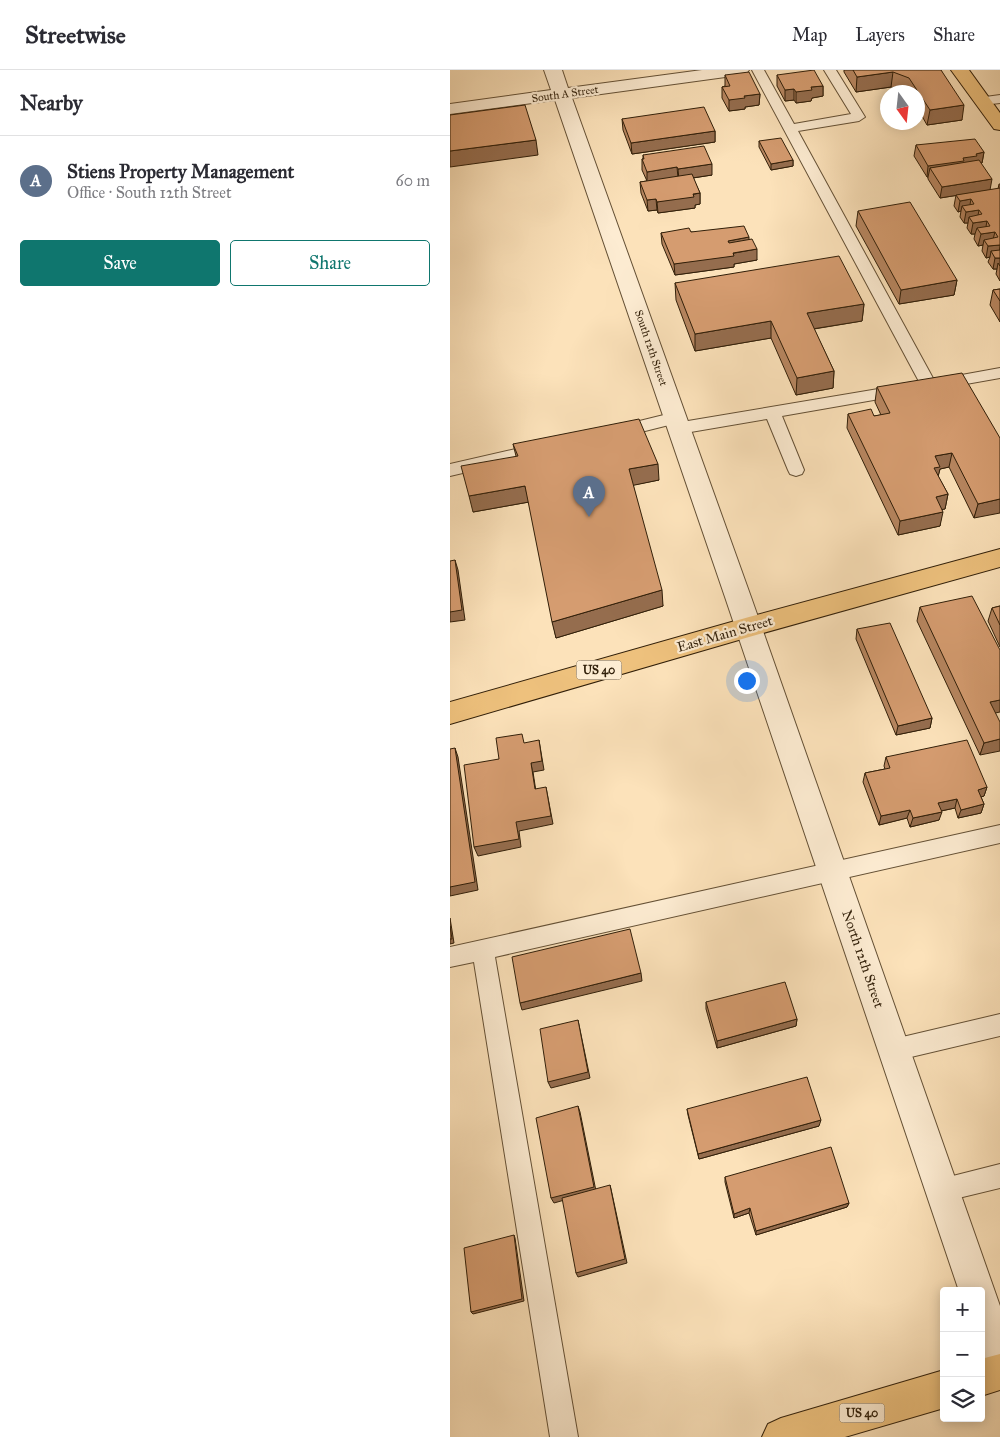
<!DOCTYPE html>
<meta charset="utf-8">
<style>
body{margin:0;font-family:"IM FELL Great Primer",serif;background:#f2f2f3;color:#2b2b33}
.controls{position:absolute;right:15px;bottom:15px;display:grid;overflow:hidden;border-radius:5px;box-shadow:0 2px 12px #0003}
.controls button{width:45px;height:45px;display:grid;place-items:center;padding:0;border:0;border-bottom:1px solid #e1e1e2;background:#fff;color:#2b2b33;font:25px sans-serif}
.compass{position:absolute;left:430px;top:15px;width:45px;height:45px;border-radius:50%;background:#fff;box-shadow:0 2px 12px #0003;rotate:165deg}
.you{position:absolute;left:296px;top:610px;width:18px;height:18px;margin:-12px;border:4px solid #fff;border-radius:50%;background:#1a73e8;box-shadow:0 0 0 8px #1a73e833}
.badge{display:grid;place-items:center;width:32px;height:32px;border-radius:50%;background:#0f766e;color:#fff;font-size:16px;font-weight:700}
.pin{position:absolute;translate:-50% -41px;filter:drop-shadow(0 1px 2px #0008)}
.pin::after{content:'';position:absolute;top:26px;width:18px;height:15px;background:inherit;clip-path:polygon(0 0,100% 0,50% 100%)}
.list{margin:0;padding:0;list-style:none}
h2{display:flex;justify-content:space-between;align-items:center;height:65px;margin:0;padding:0 20px;font-size:21px}
h2 small{font-size:16px;font-weight:400;color:#7c7c81}
.list li{display:grid;grid-template-columns:32px 1fr auto;gap:15px;align-items:center;box-sizing:border-box;height:90px;padding:0 20px;border-top:1px solid #e1e1e2}
.list b{display:block;font-size:19px;white-space:nowrap}
.list p{margin:0;font-size:16px;white-space:nowrap;color:#7c7c81}
.list em{font-size:16px;font-style:normal;color:#7c7c81}
.actions{display:flex;gap:10px;padding:15px 20px}
.actions a{flex:1;padding:11px 0;border:1px solid #0f766e;border-radius:5px;text-align:center;font-size:18px;color:#0f766e}
.actions .main{background:#0f766e;color:#fff}
.icon{flex:none;width:28px;height:28px;fill:none;stroke:currentColor;stroke-width:2;stroke-linecap:round;stroke-linejoin:round}
.map{position:relative;flex:none;width:550px;height:1367px;overflow:hidden}
header{display:flex;align-items:center;gap:30px;box-sizing:border-box;height:70px;padding:0 25px;background:#fff;border-bottom:1px solid #e1e1e2}
header strong{font-size:24px}
nav{display:flex;gap:28px;margin-inline-start:auto;font-size:18px}
main{display:flex}
aside{flex:1;background:#fff}
.map>svg:first-child{display:block}
.lines{fill:none;stroke-linecap:round;stroke-linejoin:round}
.lane-casing{stroke:#645035;stroke-width:2}
.street-casing{stroke:#645035;stroke-width:2}
.primary-casing{stroke:#311f09;stroke-width:2}
.lane{fill:#fdecd2;fill-rule:evenodd}
.street{fill:#fdecd2;fill-rule:evenodd}
.primary{fill:#eec17d;fill-rule:evenodd}
.wall{fill:#b78660;stroke:#311f09}
.shaded-wall{fill:#956d4e;stroke:#311f09}
.building{fill:#d59c70;stroke:#311f09}
.labels{text-anchor:middle;dominant-baseline:central;stroke-width:4.5;stroke-linejoin:round;paint-order:stroke}
.far-street-label{font-size:11px;fill:#311f09;stroke:#fdecd2}
.shield{fill:#fdecd2;stroke:#6e5c45;stroke-width:1}
.shield-label{font-size:12px;font-weight:bold;fill:#311f09}
.street-label{font-size:14px;fill:#311f09;stroke:#fdecd2}
</style>
<header>
<strong>Streetwise</strong>
<nav><a>Map</a><a>Layers</a><a>Share</a></nav>
</header>
<main>
<aside>
<h2>Nearby<small></small></h2>
<ul class="list">
<li><span class="badge" style="background:#5c6f8a">A</span><div><b>Stiens Property Management</b><p>Office · South 12th Street</p></div><em>60 m</em></li>
</ul>
<div class="actions"><a class="main">Save</a><a>Share</a></div>
</aside>
<div class="map">
<svg width="550" height="1367" viewBox="0 0 550 1367">
<rect width="100%" height="100%" fill="#fce2ba"/>
<filter id="stains"><feTurbulence type="fractalNoise" baseFrequency=".004" numOctaves="4"/><feColorMatrix values="0 0 0 0 .2 0 0 0 0 .09 0 0 0 0 .02 0 0 0 .5 -.17"/></filter>
<radialGradient id="worn" r=".72"><stop offset=".6" stop-color="#630" stop-opacity="0"/><stop offset="1" stop-color="#630" stop-opacity=".3"/></radialGradient>
<g class="lines">
<g class="lane-casing">
<g id="lane">
<path d="M302 0H314L344 54 401 44 374 0H386L415 47 409 51 348 61 484 310 550 298V308L488 319H473Z"/>
<path d="M550 25V33L533 35 527 31 528 28Z"/>
<path d="M452 315 458 316 460 320 458 324 332 346 354 400 352 404 346 406 340 404 338 400 317 349 229 364 223 362 221 358 223 354 167 368 161 366 159 362 161 358 226 342 232 344 234 348 232 352Z"/>
<path d="M92 373 98 375 100 379 98 383 0 406V394Z"/>
<path d="M550 755V773L45 887 128 1367H100L24 892 0 897V877Z"/>
<path d="M550 944V966L444 991 436 988 432 980 436 972 444 969Z"/>
<path d="M550 1094V1118L492 1132 483 1129 480 1120 483 1111Z"/>
</g>
</g>
<g class="street-casing">
<path id="street" d="M94 0H112L118 18 252 0H299L296 4 290 5 122 28 301 527 550 1236V1307L537 1302 531 1288V1221H509L275 527 105 30 0 44V34L101 20Z"/>
</g>
<g class="primary-casing">
<g id="primary">
<path d="M501 0H519L550 43V60L544 59Z"/>
<path d="M550 479V497L299 567 0 654V632L299 547Z"/>
<path d="M550 1284V1320L531 1326V1289Z"/>
<path d="M494 1300V1338L395 1367H312L318 1354 331 1348Z"/>
</g>
</g>
<use href="#lane" class="lane"/>
<use href="#street" class="street"/>
<use href="#primary" class="primary"/>
</g>
<g class="wall">
<path d="M394 0H491L512 50 477 55 468 39V22H457L441 17 406 22 394 2Z"/>
<path d="M275 5 310 24 309 35 295 37V39L279 41 272 28V17L275 16Z"/>
<path d="M327 5 373 16V26L362 28 361 31 346 33 344 30 335 31 327 16Z"/>
<path d="M172 49 265 61V72L182 84 173 60Z"/>
<path d="M309 71 343 90V96L321 100 309 77Z"/>
<path d="M466 75 534 82 532 93 531 94 540 120 490 128 478 109V107H477L464 86Z"/>
<path d="M193 85 262 105 243 108 250 123V134L245 135V138L208 143 207 140 198 141 191 123 190 112 197 111 192 100V89H193Z"/>
<path d="M549 114H550V211L546 204 547 199H543L538 192 540 187 536 188 532 181 533 175 528 176 524 169 525 164H521L517 158 518 153H514L510 147 511 141 508 142 504 136 506 125 548 119Z"/>
<path d="M408 141 507 210 504 225 449 234 406 156Z"/>
<path d="M241 162 299 170 307 190 284 194V197L225 205 212 174 211 163Z"/>
<path d="M225 213 414 234 412 251 364 259 384 301 383 318 346 325 321 268 245 281 226 230Z"/>
<path d="M550 219V252L540 235 543 220Z"/>
<path d="M427 317 550 368 524 448 499 397 490 399 488 406 498 424 495 439H492L490 456 448 465 397 358 398 344 424 346 431 345 425 332Z"/>
<path d="M63 374 209 410 183 415 213 536 106 568 79 432 23 442 66 386Z"/>
<path d="M550 536V577L538 551 542 538Z"/>
<path d="M470 537 545 643 530 685 467 551Z"/>
<path d="M407 559 482 648 480 658 446 665 406 569Z"/>
<path d="M436 687 537 717 534 726 531 727 534 734 531 743 508 748 505 738 491 741 489 750 460 757 457 748 429 755 413 712 415 703 435 699 434 696Z"/>
<path d="M256 932 347 949 346 956 267 978 256 939Z"/>
<path d="M237 1039 369 1056 249 1089 238 1045Z"/>
<path d="M275 1107 399 1133 397 1137 306 1165 299 1143 284 1148 275 1112Z"/>
</g>
<g class="shaded-wall">
<path d="M443 2 441 17 406 22 407 7Z"/>
<path d="M373 16V26L362 28 361 31 346 33V22L361 17Z"/>
<path d="M344 19V30L335 31V20Z"/>
<path d="M310 24 309 35 295 37V39L279 41V30L294 26Z"/>
<path d="M514 35 512 50 477 55 480 40Z"/>
<path d="M265 61V72L182 84 181 73Z"/>
<path d="M86 70 88 85 0 97V81Z"/>
<path d="M534 82 532 93 480 98 478 107H477L478 96 513 88 526 84Z"/>
<path d="M343 90V96L321 100V94Z"/>
<path d="M262 94V105L229 110 228 99Z"/>
<path d="M227 97 228 108 197 113V102Z"/>
<path d="M542 109 540 120 490 128 492 117Z"/>
<path d="M250 123V134L245 135V138L208 143 207 132Z"/>
<path d="M206 129 207 140 198 141 197 130Z"/>
<path d="M521 129 519 140 512 136 511 141 508 142 510 131Z"/>
<path d="M529 140 527 151 519 147 518 153H514L516 142Z"/>
<path d="M537 151 535 162 527 158 525 164H521L523 153Z"/>
<path d="M545 162 542 173 534 170 533 175 528 176 531 164Z"/>
<path d="M299 167V178L278 182V171Z"/>
<path d="M550 175 549 186 541 181 540 187 536 188 538 176Z"/>
<path d="M307 179V190L284 194V197L225 205 224 194Z"/>
<path d="M545 188H550V196L548 193 547 199H543Z"/>
<path d="M507 210 504 225 449 234 451 220Z"/>
<path d="M414 234 412 251 356 260 357 243Z"/>
<path d="M321 251V268L245 281V264Z"/>
<path d="M384 301 383 318 346 325 347 308Z"/>
<path d="M502 383 499 397 490 399 487 411 481 412 485 386Z"/>
<path d="M208 394 209 410 180 416 179 399Z"/>
<path d="M75 416 79 432 23 442 19 426Z"/>
<path d="M498 424 495 439 483 441 486 427Z"/>
<path d="M550 429V443L524 448 528 434Z"/>
<path d="M493 442 490 456 448 465 450 451Z"/>
<path d="M5 490 8 500 15 550 0 552V542Z"/>
<path d="M212 520 213 536 106 568 102 552Z"/>
<path d="M550 630V642L536 645 540 632Z"/>
<path d="M482 648 480 658 446 665 448 656Z"/>
<path d="M550 669V681L530 685 534 673Z"/>
<path d="M89 670 94 700 83 702 87 728 85 719 81 693Z"/>
<path d="M5 678 8 687 28 820 0 826Z"/>
<path d="M96 717 103 754 69 761 71 777 28 786 24 777 66 752Z"/>
<path d="M537 717 534 726 525 729 528 720Z"/>
<path d="M507 729 505 738 486 742 488 733Z"/>
<path d="M534 734 531 743 508 748 511 740Z"/>
<path d="M460 740 457 748 429 755 431 746Z"/>
<path d="M492 742 489 750 460 757 463 748Z"/>
<path d="M0 848 4 873 0 874Z"/>
<path d="M191 903 192 911 72 940 70 933Z"/>
<path d="M347 949 346 956 267 978V971Z"/>
<path d="M128 950 140 1008 101 1018 98 1012Z"/>
<path d="M128 1036 130 1042 146 1121 104 1133 101 1128Z"/>
<path d="M371 1050 369 1056 249 1089 248 1084Z"/>
<path d="M160 1115 161 1119 177 1193 128 1207 126 1203Z"/>
<path d="M399 1133 397 1137 306 1165V1161Z"/>
<path d="M300 1138 299 1143 284 1148V1144Z"/>
<path d="M64 1165 65 1168 74 1231 23 1244 21 1242Z"/>
</g>
<g class="building">
<path d="M364 0 373 16 361 17 362 20 346 22 344 19 335 20 327 5Z"/>
<path d="M403 0H491L514 35 480 40 459 8 443 2 407 7Z"/>
<path d="M299 2 310 24 294 26 295 28 279 30 272 17 280 16 275 5Z"/>
<path d="M75 35 86 70 0 81V45Z"/>
<path d="M254 37 265 61 181 73 172 49Z"/>
<path d="M331 68 343 90 321 94 309 71Z"/>
<path d="M525 69 534 82 526 84 527 86 513 88 514 91 478 96 466 75Z"/>
<path d="M254 76 262 94 228 99 227 97 197 102 192 89H194L193 85Z"/>
<path d="M529 90 542 109 492 117 480 98Z"/>
<path d="M242 104 250 123 243 124 244 127 207 132 206 129 197 130 190 112Z"/>
<path d="M550 118V175L538 176 534 170 548 167 545 162 531 164 527 158 540 156 537 151 523 153 519 147 532 144 529 140 516 142 512 136 524 134 521 129 510 131 506 125Z"/>
<path d="M460 132 507 210 451 220 408 141Z"/>
<path d="M294 156 299 167 278 171 279 173 302 169 307 179 283 183 284 186 224 194 211 163 239 158 241 162Z"/>
<path d="M550 180V188H545L541 181Z"/>
<path d="M389 186 414 234 357 243 384 301 347 308 321 251 245 264 225 213Z"/>
<path d="M550 219V231L543 220Z"/>
<path d="M512 303 550 368V429L528 434 502 383 485 386 490 397 484 398 498 424 486 427 493 442 450 451 398 344 421 339 424 346 440 343 427 317Z"/>
<path d="M189 349 208 394 179 399 212 520 102 552 75 416 19 426 11 396 68 386 63 374Z"/>
<path d="M5 490 12 540 0 542V491Z"/>
<path d="M522 526 550 580V630L540 632 550 652V669L534 673 470 537Z"/>
<path d="M550 536V555L542 538Z"/>
<path d="M440 553 482 648 448 656 407 559Z"/>
<path d="M72 664 74 673 89 670 92 691 81 693 85 719 96 717 101 746 66 752 69 769 24 777 14 695 49 689 46 668Z"/>
<path d="M517 670 537 717 528 720 534 734 511 740 507 729 488 733 492 742 463 748 460 740 431 746 415 703 440 698 436 687Z"/>
<path d="M5 678 25 812 0 817V679Z"/>
<path d="M0 856 2 869H0Z"/>
<path d="M180 859 191 903 70 933 62 887Z"/>
<path d="M335 912 347 949 267 971 256 932Z"/>
<path d="M128 950 138 1002 98 1012 90 959Z"/>
<path d="M357 1007 371 1050 248 1084 237 1039Z"/>
<path d="M128 1036 144 1117 101 1128 86 1048Z"/>
<path d="M381 1077 399 1133 306 1161 300 1138 284 1144 275 1107Z"/>
<path d="M160 1115 175 1189 126 1203 112 1128Z"/>
<path d="M64 1165 72 1229 21 1242 14 1178Z"/>
</g>
<g class="labels">
<g class="far-street-label">
<text transform="translate(115 24) rotate(-8)">South A Street</text>
<text transform="translate(201 278) rotate(71)">South 12th Street</text>
</g>
<g class="shield">
<rect x="126.5" y="590.5" width="45" height="19" rx="4"/>
<rect x="389.5" y="1333.5" width="45" height="19" rx="4"/>
</g>
<g class="shield-label">
<text x="149" y="600">US 40</text>
<text x="412" y="1343">US 40</text>
</g>
<g class="street-label">
<text transform="translate(275 564) rotate(-16)">East Main Street</text>
<text transform="translate(413 889) rotate(71)">North 12th Street</text>
</g>
</g>
<rect width="100%" height="100%" filter="url(#stains)"/>
<rect width="100%" height="100%" fill="url(#worn)"/>
</svg>
<div class="controls">
<button>+</button>
<button>−</button>
<button><svg class="icon" aria-label="layers" viewBox="0 0 24 24"><path d="M12 4l9 5-9 5-9-5zM3 14l9 5 9-5"/></svg></button>
</div>
<svg class="compass" viewBox="-18 -18 36 36"><path d="M0-13l5 13h-10z" fill="#e53935"/><path d="M0 13l5-13h-10z" fill="#7c7c81"/></svg>
<div class="you"></div>
<div class="pin badge" style="left:139px;top:447px;background:#5c6f8a">A</div>
</div>
</main>
